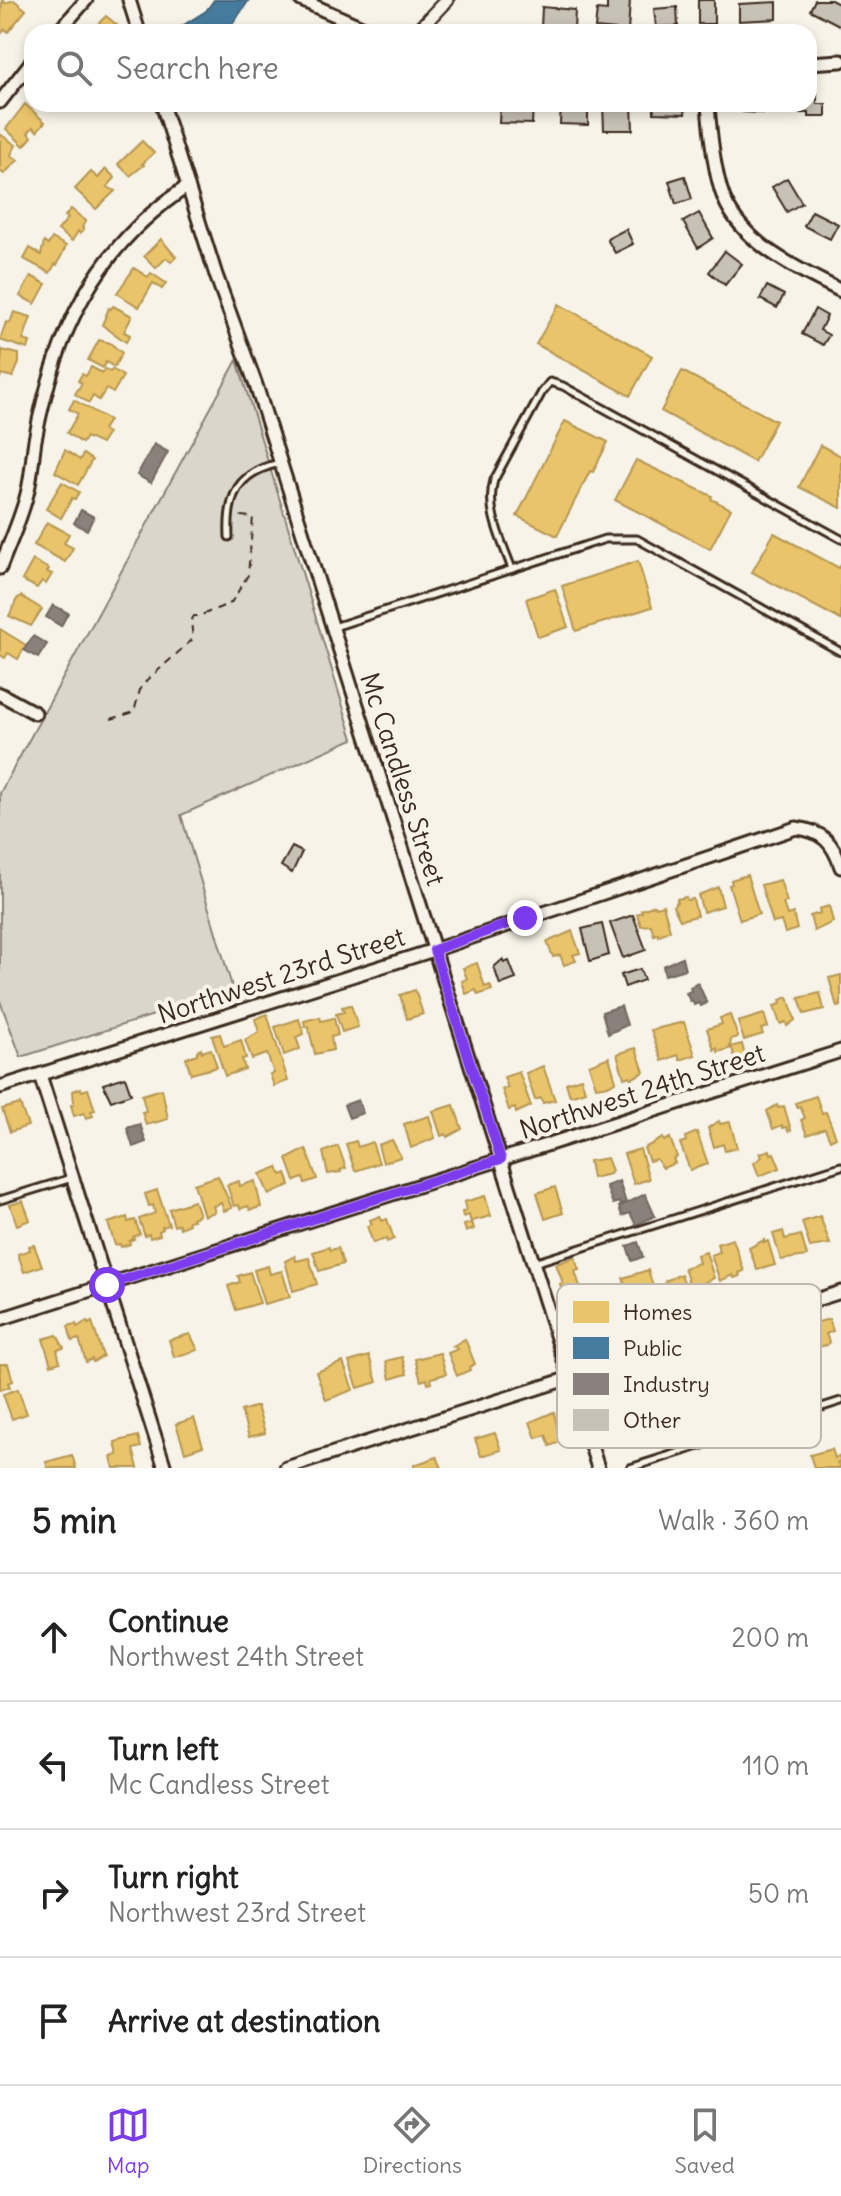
<!DOCTYPE html>
<meta charset="utf-8">
<style>
body{margin:0;font-family:Delius,sans-serif;background:#f2f2f2;color:#222}
.stop{position:absolute;width:24px;height:24px;margin:-18px;border:6px solid #7c3aed;border-radius:50%;background:#fff}
.stop.end{background:#7c3aed;border-color:#fff;box-shadow:0 2px 8px #0008}
.list{margin:0;padding:0;list-style:none}
h2{display:flex;justify-content:space-between;align-items:center;height:104px;margin:0;padding:0 32px;font-size:34px}
h2 small{font-size:26px;font-weight:400;color:#767676}
.list li{display:grid;grid-template-columns:52px 1fr auto;gap:24px;align-items:center;box-sizing:border-box;height:128px;padding:0 32px;border-top:2px solid #e0e0e0}
.list b{display:block;font-size:30px;white-space:nowrap}
.list p{margin:0;font-size:26px;white-space:nowrap;color:#767676}
.list em{font-size:26px;font-style:normal;color:#767676}
.icon{flex:none;width:44px;height:44px;fill:none;stroke:currentColor;stroke-width:2;stroke-linecap:round;stroke-linejoin:round}
.map{position:relative;flex:none;width:841px;height:1468px;overflow:hidden}
.search{position:absolute;background:#fff;box-shadow:0 4px 12px #0003;left:24px;right:24px;top:24px;height:88px;display:flex;align-items:center;gap:20px;box-sizing:border-box;padding:0 28px;border-radius:24px;color:#767676;font-size:30px}
.sheet{height:616px;background:#fff}
nav{display:flex;justify-content:space-around;align-items:center;box-sizing:border-box;height:112px;border-top:2px solid #e0e0e0;background:#fff;font-size:22px;color:#767676}
nav a{display:grid;justify-items:center;gap:4px}
nav .on{color:#7c3aed}
.map>svg:first-child{display:block}
.green{fill:#dbd6cb;stroke:#8b8074;stroke-width:2}
.homes{fill:#e9c46a;stroke:#b59653;stroke-width:2}
.public{fill:#457b9d;stroke:#426377;stroke-width:2}
.industry{fill:#8a817c;stroke:#726760;stroke-width:2}
.building{fill:#c8c1b6;stroke:#3b2a1e;stroke-width:2}
.lines{fill:none;stroke-linecap:round;stroke-linejoin:round}
.service-casing{stroke:#3b2a1e;stroke-width:11}
.minor-casing{stroke:#3b2a1e;stroke-width:17}
.path{stroke:#3b2a1e;stroke-width:2;stroke-dasharray:8 6;stroke-linecap:butt}
.service{stroke:#f7f3e8;stroke-width:5}
.minor{stroke:#f7f3e8;stroke-width:11}
.route{stroke:#7c3aed;stroke-width:10}
.labels{text-anchor:middle;dominant-baseline:central;stroke-width:8;stroke-linejoin:round;paint-order:stroke}
.street-label{font-size:26px;fill:#3b2a1e;stroke:#f7f3e8}
.key{fill:#f7f3e8;stroke:#bfb7ab;stroke-width:2}
.key-label{font-size:22px;fill:#3b2a1e}
</style>
<div class="map">
<svg width="841" height="1468" viewBox="0 0 841 1468">
<rect width="100%" height="100%" fill="#f7f3e8"/>
<filter id="ink" filterUnits="userSpaceOnUse"><feTurbulence type="fractalNoise" baseFrequency=".0125" numOctaves="2"/><feDisplacementMap in="SourceGraphic" scale="16" xChannelSelector="R" yChannelSelector="G"/><feConvolveMatrix kernelMatrix="1 2 1 2 8 2 1 2 1" color-interpolation-filters="sRGB"/></filter>
<g filter="url(#ink)">
<path class="green" d="M237 360 353 739 181 815 233 990 21 1057 0 1001V793Z"/>
<g class="homes">
<path d="M2 0 5 3 14 0 26 10 8 32 5 29 0 35Z"/>
<path d="M106 16 118 26V32H98L102 27 98 24Z"/>
<path d="M25 104 45 122 37 131 33 127 28 133 32 137 24 146 6 129Z"/>
<path d="M0 134 16 145 11 155 18 160 4 174 0 171Z"/>
<path d="M142 141 154 153 142 164 144 165 130 176 118 164Z"/>
<path d="M106 169 115 178 107 187 115 191 96 209 75 189 91 172 98 178Z"/>
<path d="M71 209 86 221 82 227 84 229 80 234 78 231 72 241 58 230 68 218 65 216Z"/>
<path d="M52 238 66 246 57 265 55 264 50 273 24 259 30 248 41 255 44 242 48 245Z"/>
<path d="M161 239 176 257 171 262 166 258 156 268 144 256Z"/>
<path d="M134 268 148 277 151 273 166 283 162 289 153 283 139 307 117 293Z"/>
<path d="M31 276 46 284 35 304 20 296Z"/>
<path d="M559 304 652 356 630 396 536 344Z"/>
<path d="M113 306 132 316 124 332 130 335 126 342 102 325 109 308 111 309Z"/>
<path d="M14 312 31 317 23 340 30 342 28 349 0 340 6 322 10 323Z"/>
<path d="M99 340 110 343 122 353 114 367 106 362 103 368 88 360Z"/>
<path d="M2 350 19 354V363L13 377 1 374 0 379Z"/>
<path d="M91 367 102 373 105 369 110 372 112 369 123 376 113 393 106 389 99 400 93 396 89 403 75 394 82 383 78 381 82 374 86 376Z"/>
<path d="M682 371 776 421 754 462 661 411Z"/>
<path d="M74 400 109 420 103 430 108 433 101 444 86 437 82 443 67 433 78 414 69 409Z"/>
<path d="M565 421 608 442 593 472 590 471 557 536 517 516Z"/>
<path d="M820 445 841 456V508L799 487Z"/>
<path d="M65 450 80 460 83 454 92 460 78 485 55 472Z"/>
<path d="M636 460 712 496 711 499 731 509 710 549 615 500Z"/>
<path d="M62 482 79 492 75 499 72 498 61 518 46 509Z"/>
<path d="M47 522 69 534 64 543 73 548 65 562 34 545Z"/>
<path d="M774 533 839 568 841 565V620L752 572Z"/>
<path d="M33 560 49 569 47 572 52 574 46 584 42 581 37 588 22 580Z"/>
<path d="M638 561 652 607 576 631 562 586Z"/>
<path d="M555 589 568 627 538 637 526 599Z"/>
<path d="M21 596 42 609 31 626 9 616 17 599Z"/>
<path d="M0 629 26 645 18 659 8 653 5 658 0 655Z"/>
<path d="M747 875 759 914 740 920 729 885 732 884 731 880Z"/>
<path d="M780 880 787 902 783 903 787 915 793 913 797 929 785 933 781 921 773 923 761 885Z"/>
<path d="M718 887 723 906 703 912 698 895Z"/>
<path d="M686 897 687 900 693 899 697 916 680 920 673 906 677 902V899Z"/>
<path d="M655 905 656 907 663 905 670 930 658 936V933L654 935 651 925 641 926 637 914 642 912 641 910Z"/>
<path d="M829 906 833 922 814 931 810 916 820 913 819 909Z"/>
<path d="M572 931 580 953 573 955 576 961 564 965 560 955 553 957 547 942Z"/>
<path d="M477 963 485 987 490 985 492 990 478 995 476 990 466 994 462 981 467 979 463 968Z"/>
<path d="M841 975V1006L837 1007 829 978Z"/>
<path d="M415 990 423 1014 407 1019 400 995Z"/>
<path d="M820 993 824 1009 804 1014 799 998Z"/>
<path d="M788 997 795 1020 787 1026 786 1022 780 1024 774 1006 781 1004 780 1000Z"/>
<path d="M351 1005 358 1027 342 1032 336 1014 344 1012 342 1007Z"/>
<path d="M267 1014 288 1081 274 1086 270 1074 274 1073 267 1054 252 1059 245 1040 259 1032 255 1019Z"/>
<path d="M764 1014 768 1027 761 1029 763 1034 744 1040 738 1022Z"/>
<path d="M730 1015 738 1037 731 1039 730 1047 742 1044 745 1056 735 1059 732 1048 718 1052 717 1048 714 1050 707 1029 722 1024 720 1018Z"/>
<path d="M320 1017 321 1021 334 1018 338 1035 331 1037 333 1050 315 1054 308 1026 305 1027 304 1021Z"/>
<path d="M299 1019 304 1034 296 1037 300 1049 284 1055 275 1027Z"/>
<path d="M684 1022 695 1055 680 1060 678 1055 662 1061 651 1030Z"/>
<path d="M220 1034 224 1046 241 1040 246 1058 242 1059 245 1069 225 1076 212 1036Z"/>
<path d="M636 1048 644 1072 631 1079 630 1076 624 1078 617 1054Z"/>
<path d="M201 1049 202 1052 211 1049 217 1067 191 1074 186 1058 197 1054V1051Z"/>
<path d="M609 1057 616 1081 610 1085 596 1087 589 1065Z"/>
<path d="M543 1066 555 1100 543 1103 541 1098 535 1100 526 1073Z"/>
<path d="M519 1072 531 1106 516 1113 515 1108 509 1110 502 1089 508 1088 504 1077Z"/>
<path d="M581 1078 585 1091 570 1096 566 1083Z"/>
<path d="M81 1088 82 1091 88 1089 95 1110 91 1111 93 1116 86 1118 84 1113 74 1116 71 1105 74 1104 73 1091Z"/>
<path d="M162 1089 168 1119 146 1125 142 1112 146 1111 142 1095Z"/>
<path d="M816 1096 822 1113 826 1112 836 1137 830 1140 825 1128 807 1135 801 1120 805 1118 800 1106 797 1107 795 1103Z"/>
<path d="M20 1104 28 1126 10 1132 2 1109Z"/>
<path d="M454 1105 462 1129 447 1137 446 1134 441 1136 433 1111Z"/>
<path d="M777 1105 778 1108 784 1106 791 1130 788 1131 787 1127 783 1128 782 1125 773 1129 767 1111Z"/>
<path d="M429 1116 435 1138 411 1148 404 1124Z"/>
<path d="M719 1121 720 1124 730 1122 737 1148 725 1151 723 1144 714 1147 708 1128Z"/>
<path d="M697 1132 708 1164 690 1170 680 1143 686 1141 685 1137Z"/>
<path d="M663 1138 664 1141 670 1138 677 1157 673 1159 675 1163 663 1168 656 1159 649 1161 644 1148Z"/>
<path d="M392 1140 401 1157 383 1163 378 1145Z"/>
<path d="M356 1141 358 1147 372 1142 379 1163 355 1171 346 1144Z"/>
<path d="M338 1146 346 1168 340 1170 341 1172 328 1174 323 1152Z"/>
<path d="M306 1149 317 1179 305 1183 303 1178 295 1181 287 1159Z"/>
<path d="M640 1149 649 1179 634 1184 624 1154Z"/>
<path d="M770 1150 771 1154 774 1153 780 1168 759 1176 754 1163 762 1157 760 1153Z"/>
<path d="M607 1158 612 1171 610 1174 592 1178 589 1161Z"/>
<path d="M278 1167 281 1175 286 1173 290 1185 269 1195 260 1174Z"/>
<path d="M218 1176 232 1208 224 1211 221 1203 213 1206 215 1212 204 1216 194 1184Z"/>
<path d="M239 1181 240 1186 255 1181 261 1207 250 1210 248 1206 240 1209 239 1205 234 1206 227 1185Z"/>
<path d="M555 1187 563 1213 545 1219 537 1193Z"/>
<path d="M157 1190 169 1225 162 1227 163 1229 159 1231 160 1235 150 1238 149 1234 145 1236 139 1219 155 1213 153 1205 149 1206 145 1194Z"/>
<path d="M485 1196 491 1216 472 1221 474 1229 466 1232 464 1225 471 1223 469 1215 463 1217 462 1212 466 1211 464 1202Z"/>
<path d="M23 1201 30 1220 17 1225 10 1205Z"/>
<path d="M194 1201 199 1215 192 1218 193 1220 188 1221 189 1224 180 1228 179 1224 174 1226 169 1209Z"/>
<path d="M380 1216 382 1221 387 1219 394 1239 387 1242 386 1239 373 1243 367 1226 372 1224 370 1220Z"/>
<path d="M820 1216 830 1244 810 1247 802 1222Z"/>
<path d="M127 1217 128 1222 135 1220 140 1234 133 1237 134 1239 129 1241 130 1244 121 1247 120 1244 115 1245 108 1223Z"/>
<path d="M783 1231 785 1239 801 1235 807 1256 781 1260 773 1234Z"/>
<path d="M733 1239 744 1271 739 1273 740 1276 734 1278 733 1275 720 1281 711 1255 720 1252 717 1244Z"/>
<path d="M764 1240V1243L768 1241 775 1265 757 1270 749 1248Z"/>
<path d="M34 1245 42 1266 24 1272 18 1254 30 1250 29 1246Z"/>
<path d="M329 1247 330 1250 338 1248 343 1264 319 1271 313 1252Z"/>
<path d="M706 1252 714 1278 691 1289 684 1268 699 1263 697 1255Z"/>
<path d="M295 1256 296 1261 309 1258 317 1284 293 1291 285 1261Z"/>
<path d="M575 1257 579 1270 575 1271 586 1305 571 1310 565 1290 562 1291 560 1284 563 1283 556 1264Z"/>
<path d="M268 1266 270 1274 282 1271 290 1297 264 1304 254 1270Z"/>
<path d="M648 1270 657 1300 634 1313 623 1278Z"/>
<path d="M250 1272 260 1303 236 1310 228 1286 240 1282 238 1276Z"/>
<path d="M681 1274 688 1292 676 1298V1296L671 1298 665 1281Z"/>
<path d="M829 1319 833 1331 826 1334 829 1342 827 1345 817 1347 815 1341 807 1344 801 1327Z"/>
<path d="M87 1321 88 1324 92 1322 103 1356 93 1362 92 1359 86 1362 79 1339 72 1341 68 1326 76 1324 77 1327Z"/>
<path d="M190 1334 198 1350 174 1357 169 1340Z"/>
<path d="M57 1335 64 1348 57 1350 60 1362 51 1365 43 1339Z"/>
<path d="M465 1339 475 1364 469 1367 470 1370 457 1376 448 1353 458 1349 453 1346Z"/>
<path d="M440 1353 446 1374 431 1378 432 1383 428 1384 427 1379 421 1381 415 1359Z"/>
<path d="M369 1356 377 1382 358 1388 349 1362Z"/>
<path d="M402 1357 407 1374 390 1379 386 1361Z"/>
<path d="M343 1362 353 1390 326 1400 316 1372Z"/>
<path d="M0 1364H8L13 1381 8 1383 10 1387 0 1390Z"/>
<path d="M18 1389 27 1414 12 1419 3 1394Z"/>
<path d="M257 1406 265 1433 249 1437 241 1411Z"/>
<path d="M554 1412 560 1442 550 1446 546 1435 536 1438 530 1422Z"/>
<path d="M194 1418 203 1446 185 1452 176 1424Z"/>
<path d="M495 1433 501 1450 481 1456 475 1439Z"/>
<path d="M138 1436 141 1447 133 1449 138 1468H114L111 1457 118 1455 115 1442Z"/>
<path d="M832 1449 835 1458 839 1456 841 1462 837 1463 841 1468H814L810 1455Z"/>
<path d="M72 1455 76 1468H48L46 1462Z"/>
<path d="M437 1457 442 1468H414V1465Z"/>
</g>
<path class="public" d="M214 0H249L227 32H178L180 31 179 28 206 11Z"/>
<g class="industry">
<path d="M154 444 168 452 151 483 137 475Z"/>
<path d="M81 510 94 517 87 530 74 523Z"/>
<path d="M53 605 68 613 61 626 46 617Z"/>
<path d="M33 636 47 644 38 658 24 650Z"/>
<path d="M682 957 685 969 665 975 663 966Z"/>
<path d="M698 983 707 1003 701 1006 699 1003 694 1005 692 1000 690 1001 686 993 691 991 690 987Z"/>
<path d="M621 1006 627 1025 608 1034 602 1012Z"/>
<path d="M358 1100 363 1113 349 1118 344 1105Z"/>
<path d="M140 1124 146 1142 133 1147 127 1128Z"/>
<path d="M619 1181 626 1203 620 1205 619 1202 613 1204 606 1186Z"/>
<path d="M645 1194 655 1216 636 1225 630 1213 622 1216 619 1207Z"/>
<path d="M638 1242 643 1257 632 1261 627 1246Z"/>
</g>
<g class="building">
<path d="M607 0H630L628 31 595 28 597 10 607 11Z"/>
<rect x="698" y="0" width="16" height="24"/>
<path d="M815 0H831L841 5V26L810 10Z"/>
<path d="M777 2V19L739 21V4Z"/>
<path d="M542 7 575 10 574 30 541 28Z"/>
<path d="M677 7 678 26 656 27 654 9Z"/>
<path d="M809 93H817V104H826V117H809V113H799V104H809Z"/>
<path d="M561 104H588V125L560 124Z"/>
<path d="M603 104H632L633 130H604Z"/>
<path d="M654 104H686L685 114 654 113Z"/>
<path d="M744 104H764V113L743 112Z"/>
<path d="M500 105 533 106 532 124 499 123Z"/>
<path d="M685 176 692 199 676 204 669 181Z"/>
<path d="M787 178 802 203 787 212 772 187Z"/>
<path d="M812 211 838 224 830 239 804 226Z"/>
<path d="M699 213 713 238 698 248 683 222Z"/>
<path d="M626 229 633 244 615 253 607 239Z"/>
<path d="M725 251 742 264 725 285 709 272Z"/>
<path d="M767 286 784 295 777 308 760 299Z"/>
<path d="M815 309 827 316 820 330 829 335 823 345 802 334Z"/>
<path d="M292 847 302 852 292 873 281 866Z"/>
<path d="M633 915 646 950 623 958 610 923Z"/>
<path d="M602 924 609 955 590 961 582 929Z"/>
<path d="M503 959 504 963 509 961 516 979 500 985 494 967Z"/>
<path d="M640 969 644 980 625 987 621 975Z"/>
<path d="M125 1077 131 1094 111 1101 103 1084Z"/>
</g>
<g class="lines">
<g class="service-casing">
<g id="service">
<path d="M229 537C227 496 237 472 280 463"/>
<path d="M512 569C502 541 485 510 494 480L542 392 550 382 563 386 841 539"/>
<path d="M334 627 605 539H637L841 652"/>
<path d="M0 1200 72 1178"/>
<path d="M534 1263 841 1166"/>
<path d="M630 1468 841 1401"/>
</g>
</g>
<g class="minor-casing">
<g id="minor">
<path d="M129 0 139 32"/>
<path d="M301 0 373 32"/>
<path d="M58 32 86 0"/>
<path d="M417 32 447 0"/>
<path d="M809 63 841 61"/>
<path d="M0 102 32 61"/>
<path d="M162 104 216 275 256 385 598 1468"/>
<path d="M708 104C710 132 713 163 721 190 737 243 797 268 841 291"/>
<path d="M0 568C9 544 21 519 27 494 32 476 32 458 35 440 55 333 95 247 188 186"/>
<path d="M0 694 35 713"/>
<path d="M40 1075 165 1468"/>
<path d="M0 1087 434 950 796 828C823 831 833 843 841 867"/>
<path d="M0 1319 841 1051"/>
<path d="M286 1468 841 1292"/>
</g>
</g>
<path class="path" d="M111 719 134 712 141 686 193 639 191 621 194 616H199L231 603 248 575 253 517 240 516"/>
<use href="#service" class="service"/>
<use href="#minor" class="minor"/>
</g>
</g>
<g class="lines" filter="url(#ink)">
<path class="route" d="M107 1285 501 1159 434 950 525 918"/>
</g>
<g class="labels">
<g class="street-label">
<text transform="translate(403 779) rotate(72)">Mc Candless Street</text>
<text transform="translate(281 975) rotate(-18)">Northwest 23rd Street</text>
<text transform="translate(642 1091) rotate(-18)">Northwest 24th Street</text>
</g>
</g>
<rect x="557" y="1284" width="264" height="164" rx="12" class="key"/>
<rect x="573" y="1301" width="36" height="22" fill="#e9c46a"/>
<rect x="573" y="1337" width="36" height="22" fill="#457b9d"/>
<rect x="573" y="1373" width="36" height="22" fill="#8a817c"/>
<rect x="573" y="1409" width="36" height="22" fill="#c8c1b6"/>
<g class="key-label">
<text x="623" y="1320">Homes</text>
<text x="623" y="1356">Public</text>
<text x="623" y="1392">Industry</text>
<text x="623" y="1428">Other</text>
</g>
</svg>
<div class="stop" style="left:107px;top:1285px"></div>
<div class="stop end" style="left:525px;top:918px"></div>
<div class="search"><svg class="icon" aria-label="search" viewBox="0 0 24 24"><circle cx="10" cy="10" r="6"/><path d="M15 15l6 6"/></svg>Search here</div>
</div>
<section class="sheet">
<h2>5 min<small>Walk · 360 m</small></h2>
<ul class="list">
<li><svg class="icon" aria-label="ahead" viewBox="0 0 24 24"><path d="M12 20V5M6 11l6-6 6 6"/></svg><div><b>Continue</b><p>Northwest 24th Street</p></div><em>200 m</em></li>
<li><svg class="icon" aria-label="left" viewBox="0 0 24 24"><path d="M17 20v-9H6M10 6l-5 5 5 5"/></svg><div><b>Turn left</b><p>Mc Candless Street</p></div><em>110 m</em></li>
<li><svg class="icon" aria-label="right" viewBox="0 0 24 24"><path d="M7 20v-9h11M14 6l5 5-5 5"/></svg><div><b>Turn right</b><p>Northwest 23rd Street</p></div><em>50 m</em></li>
<li><svg class="icon" aria-label="arrive" viewBox="0 0 24 24"><path d="M6 21V4h12l-3 4 3 4H6"/></svg><div><b>Arrive at destination</b></div></li>
</ul>
</section>
<nav>
<a class="on"><svg class="icon" aria-label="map" viewBox="0 0 24 24"><path d="M3 6l6-2 6 2 6-2v14l-6 2-6-2-6 2zM9 4v14M15 6v14"/></svg>Map</a>
<a><svg class="icon" aria-label="directions" viewBox="0 0 24 24"><path d="M12 3l9 9-9 9-9-9zM9 14v-3h6M13 9l2 2-2 2"/></svg>Directions</a>
<a><svg class="icon" aria-label="saved" viewBox="0 0 24 24"><path d="M7 4h10v16l-5-4-5 4z"/></svg>Saved</a>
</nav>
